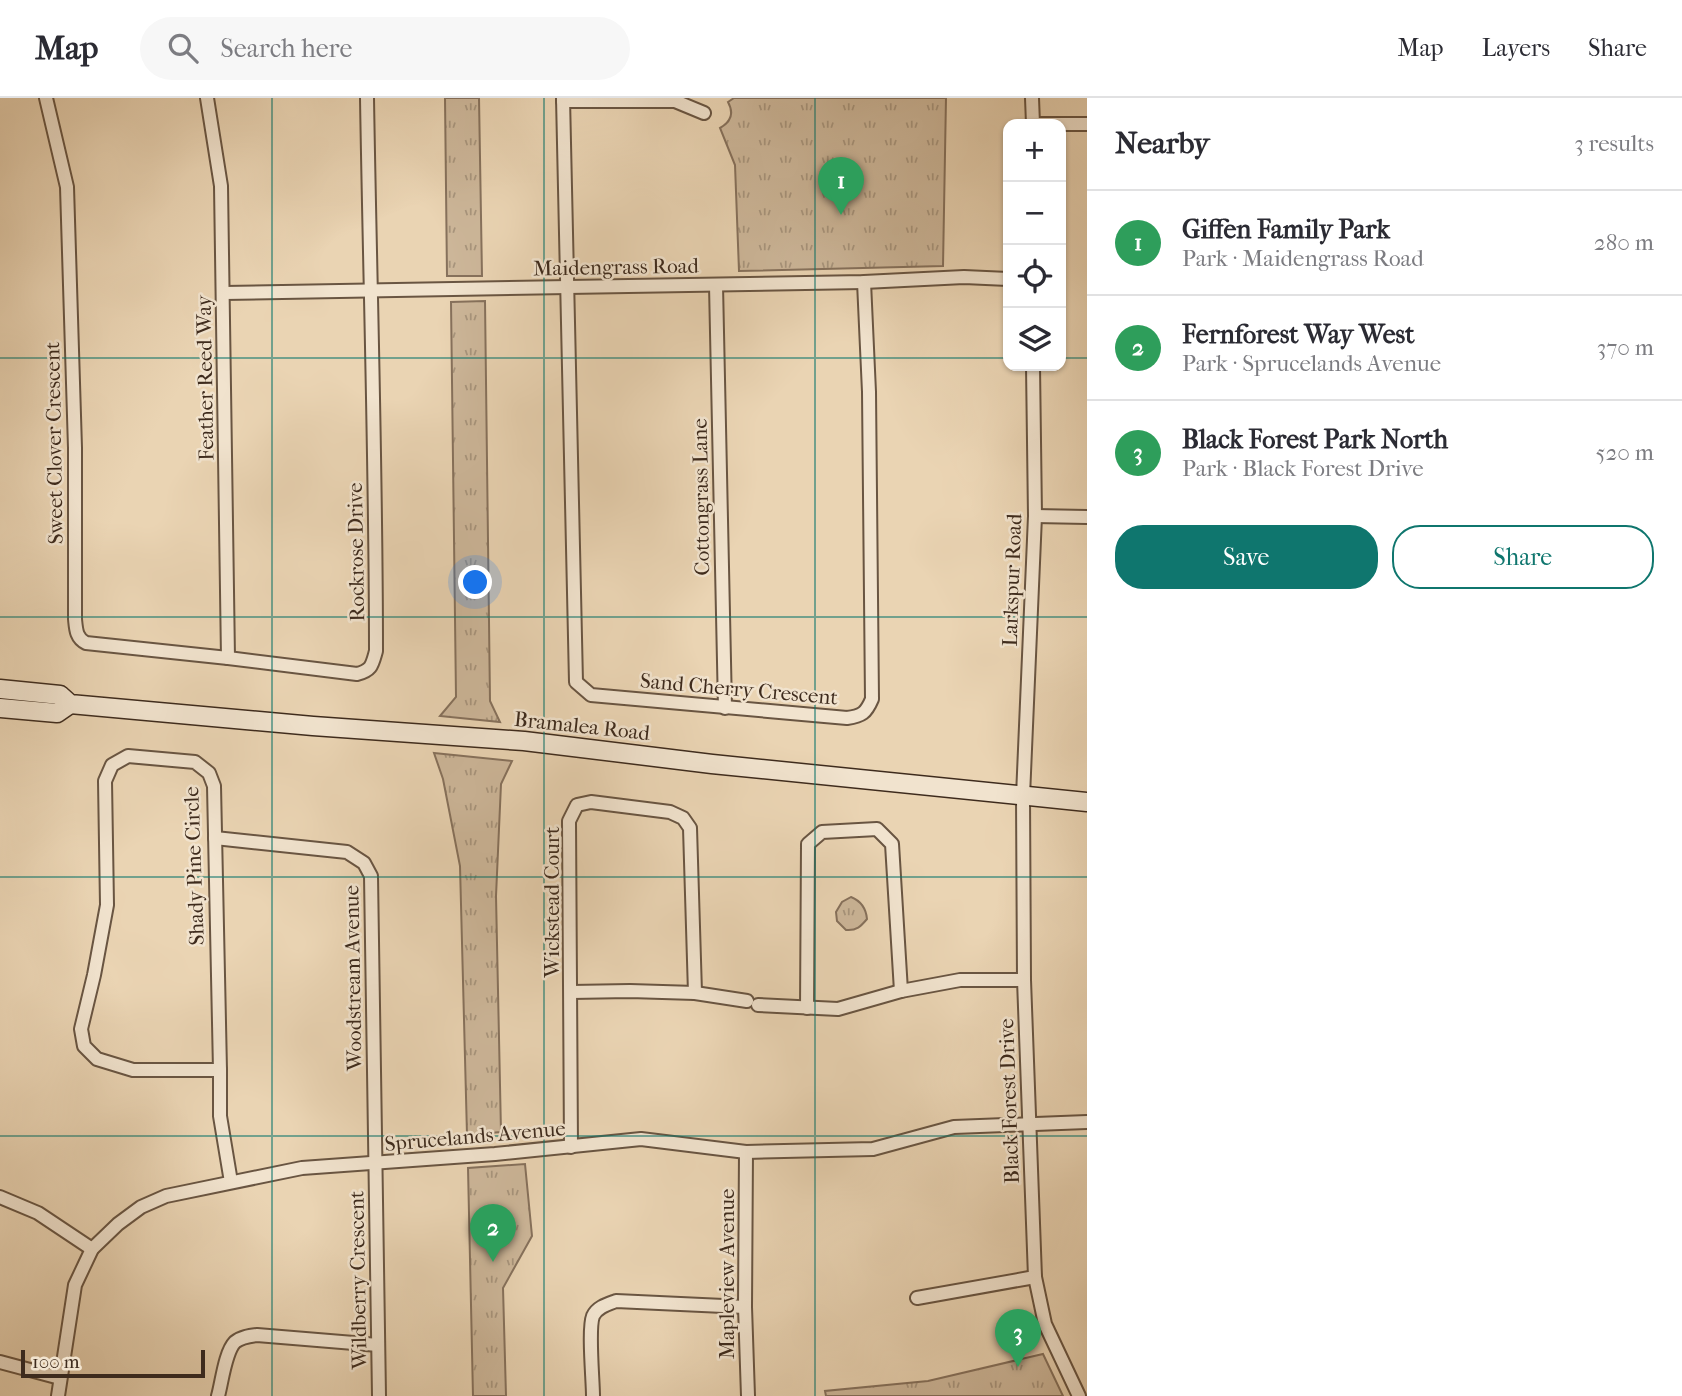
<!DOCTYPE html>
<meta charset="utf-8">
<style>
body{margin:0;font-family:"IM FELL French Canon",serif;background:#f7f7f7;color:#2b2b33}
.controls{position:absolute;right:21px;top:21px;display:grid;overflow:hidden;border-radius:14px;box-shadow:0 2px 5px #0004}
.controls button{width:63px;height:63px;display:grid;place-items:center;padding:0;border:0;border-bottom:2px solid #e1e1e2;background:#fff;color:#2b2b33;font:35px sans-serif}
.scale{position:absolute;left:21px;bottom:18px;width:184px;box-sizing:border-box;padding-left:7px;border:4px solid #3e2b1d;border-top:0;font-size:19px;line-height:24px;white-space:nowrap;color:#3e2b1d;-webkit-text-stroke:5px #f1e3ce;paint-order:stroke}
.you{position:absolute;left:476px;top:485px;width:24px;height:24px;margin:-18px;border:5px solid #fff;border-radius:50%;background:#1a73e8;box-shadow:0 0 0 10px #1a73e833}
.badge{display:grid;place-items:center;width:46px;height:46px;border-radius:50%;background:#0f766e;color:#fff;font-size:23px;font-weight:700}
.pin{position:absolute;translate:-50% -58px;filter:drop-shadow(0 2px 4px #0008)}
.pin::after{content:'';position:absolute;top:37px;width:24px;height:21px;background:inherit;clip-path:polygon(0 0,100% 0,50% 100%)}
.list{margin:0;padding:0;list-style:none}
h2{display:flex;justify-content:space-between;align-items:center;height:91px;margin:0;padding:0 28px;font-size:30px}
h2 small{font-size:23px;font-weight:400;color:#7c7c81}
.list li{display:grid;grid-template-columns:46px 1fr auto;gap:21px;align-items:center;box-sizing:border-box;height:105px;padding:0 28px;border-top:2px solid #e1e1e2}
.list b{display:block;font-size:26px;white-space:nowrap}
.list p{margin:0;font-size:23px;white-space:nowrap;color:#7c7c81}
.list em{font-size:23px;font-style:normal;color:#7c7c81}
.actions{display:flex;gap:14px;padding:21px 28px}
.actions a{flex:1;padding:16px 0;border:2px solid #0f766e;border-radius:28px;text-align:center;font-size:24px;color:#0f766e}
.actions .main{background:#0f766e;color:#fff}
.icon{flex:none;width:38px;height:38px;fill:none;stroke:currentColor;stroke-width:2;stroke-linecap:round;stroke-linejoin:round}
.map{position:relative;flex:none;width:1087px;height:1298px;overflow:hidden}
header{display:flex;align-items:center;gap:42px;box-sizing:border-box;height:98px;padding:0 35px;background:#fff;border-bottom:2px solid #e1e1e2}
header strong{font-size:33px}
nav{display:flex;gap:38px;margin-inline-start:auto;font-size:24px}
.search{width:490px;height:63px;background:#f7f7f7;display:flex;align-items:center;gap:18px;box-sizing:border-box;padding:0 24px;border-radius:38px;color:#7c7c81;font-size:26px}
main{display:flex}
aside{flex:1;background:#fff}
.map>svg:first-child{display:block}
.park{fill:url(#park-tufts);stroke:#86715c;stroke-width:2}
.lines{fill:none;stroke-linecap:round;stroke-linejoin:round}
.minor-casing{stroke:#695542;stroke-width:16}
.secondary-casing{stroke:#3e2b1d;stroke-width:21}
.minor{stroke:#f1e3ce;stroke-width:12}
.secondary{stroke:#f1e3ce;stroke-width:18}
.grid{fill:none;stroke:#0f766e;stroke-width:2;stroke-opacity:0.55}
.labels{text-anchor:middle;dominant-baseline:central;stroke-width:5;stroke-linejoin:round;paint-order:stroke}
.street-label{font-size:21px;fill:#3e2b1d;stroke:#f1e3ce}
</style>
<header>
<strong>Map</strong>
<div class="search"><svg class="icon" aria-label="search" viewBox="0 0 24 24"><circle cx="10" cy="10" r="6"/><path d="M15 15l6 6"/></svg>Search here</div>
<nav><a>Map</a><a>Layers</a><a>Share</a></nav>
</header>
<main>
<div class="map">
<svg width="1087" height="1298" viewBox="0 0 1087 1298">
<defs>
<pattern id="park-tufts" width="24" height="20" patternUnits="userSpaceOnUse" patternTransform="scale(1.75)"><rect width="24" height="20" fill="#cdb79a"/><path d="M3 7l-1-3M5 7V3M7 7l1-3M15 17l-1-3M17 17v-4M19 17l1-3" fill="none" stroke="#a8957d"/></pattern>
</defs>
<rect width="100%" height="100%" fill="#ead4b3"/>
<filter id="stains"><feTurbulence type="fractalNoise" baseFrequency=".00286" numOctaves="4"/><feColorMatrix values="0 0 0 0 .2 0 0 0 0 .09 0 0 0 0 .02 0 0 0 .5 -.17"/></filter>
<radialGradient id="worn" r=".72"><stop offset=".6" stop-color="#630" stop-opacity="0"/><stop offset="1" stop-color="#630" stop-opacity=".3"/></radialGradient>
<g class="park">
<path d="M445 0H479L482 178H447Z"/>
<path d="M734 0H946L943 168 739 173 735 67 720 30C731 24 734 15 728 4Z"/>
<path d="M485 203 490 603 500 624 440 618 456 599 451 204Z"/>
<path d="M434 655 512 663 501 686 496 798 501 1034 467 1037 460 768 443 681Z"/>
<path d="M851 799C861 803 866 810 867 821 861 828 857 833 846 832L837 823 836 814 842 804Z"/>
<path d="M525 1066 532 1138 503 1190 506 1298H473L468 1070Z"/>
<path d="M1043 1256 1063 1298H826L825 1293 928 1283Z"/>
</g>
<g class="lines">
<g class="minor-casing">
<g id="minor">
<path d="M46 0 67 89 75 350V521C76 531 76 540 86 545L228 560 357 576C372 572 372 567 376 553 376 369 370 184 367 0"/>
<path d="M207 0 221 88 228 560"/>
<path d="M563 0 576 584 591 597 847 620C862 618 866 615 872 601L869 294 864 184"/>
<path d="M1032 0 1033 26"/>
<path d="M563 3H675L704 15"/>
<path d="M1033 26H1087"/>
<path d="M716 187 725 610"/>
<path d="M224 195 864 184 964 179 1008 181"/>
<path d="M1033 268 1035 418 1023 698 1024 882 1035 1179 1045 1226 1079 1298"/>
<path d="M1035 418 1087 419"/>
<path d="M128 658 195 664 209 675 214 688 220 972H133L97 961 84 948 81 931 94 877 107 807 105 683 112 667Z"/>
<path d="M215 740 347 754 364 765 371 778 379 1298"/>
<path d="M571 894 630 893 695 895 747 903"/>
<path d="M758 907 838 911 901 893 960 882H1024"/>
<path d="M807 910 808 746 822 734 877 731 892 746 901 893"/>
<path d="M220 972V1018L231 1084"/>
<path d="M571 1049 569 723 577 707 591 704 670 714 683 720 690 730 695 895"/>
<path d="M746 1054 745 1209 748 1298"/>
<path d="M0 1099 38 1115 92 1151"/>
<path d="M917 1200 1035 1179"/>
<path d="M0 1264 60 1280"/>
<path d="M58 1298 75 1187 92 1151 118 1126 141 1109 166 1098 302 1070 495 1056 641 1041 746 1054 873 1051 954 1029 1087 1024"/>
<path d="M218 1298C222 1284 225 1254 235 1244 241 1239 249 1238 257 1237L378 1247"/>
<path d="M593 1298C593 1282 588 1231 593 1218 597 1209 608 1206 616 1203L745 1209"/>
</g>
</g>
<g class="secondary-casing">
<g id="secondary">
<path d="M0 591 60 597 70 606 313 628 524 643 712 666 1087 704"/>
<path d="M0 610 57 615 70 606"/>
</g>
</g>
<use href="#minor" class="minor"/>
<use href="#secondary" class="secondary"/>
</g>
<path class="grid" d="M272 0V1298M544 0V1298M815 0V1298M0 260H1008M1061 260H1087M0 519H1087M0 779H1087M0 1038H1087"/>
<g class="labels">
<g class="street-label">
<text transform="translate(616 169) rotate(-1)">Maidengrass Road</text>
<text transform="translate(205 280) rotate(-91)">Feather Reed Way</text>
<text transform="translate(54 345) rotate(-91)">Sweet Clover Crescent</text>
<text transform="translate(701 399) rotate(-91)">Cottongrass Lane</text>
<text transform="translate(356 454) rotate(-91)">Rockrose Drive</text>
<text transform="translate(1012 482) rotate(-88)">Larkspur Road</text>
<text transform="translate(739 591) rotate(5)">Sand Cherry Crescent</text>
<text transform="translate(582 628) rotate(6)">Bramalea Road</text>
<text transform="translate(194 768) rotate(-92)">Shady Pine Circle</text>
<text transform="translate(552 804) rotate(-90)">Wickstead Court</text>
<text transform="translate(353 880) rotate(-91)">Woodstream Avenue</text>
<text transform="translate(1009 1003) rotate(-92)">Black Forest Drive</text>
<text transform="translate(475 1038) rotate(-5)">Sprucelands Avenue</text>
<text transform="translate(727 1176) rotate(-90)">Mapleview Avenue</text>
<text transform="translate(358 1182) rotate(-91)">Wildberry Crescent</text>
</g>
</g>
<rect width="100%" height="100%" filter="url(#stains)"/>
<rect width="100%" height="100%" fill="url(#worn)"/>
</svg>
<div class="controls">
<button>+</button>
<button>−</button>
<button><svg class="icon" aria-label="locate" viewBox="0 0 24 24"><circle cx="12" cy="12" r="6"/><path d="M12 2v4M12 18v4M2 12h4M18 12h4"/></svg></button>
<button><svg class="icon" aria-label="layers" viewBox="0 0 24 24"><path d="M12 4l9 5-9 5-9-5zM3 14l9 5 9-5"/></svg></button>
</div>
<div class="scale">100 m</div>
<div class="you"></div>
<div class="pin badge" style="left:841px;top:117px;background:#2e9e5b">1</div>
<div class="pin badge" style="left:493px;top:1164px;background:#2e9e5b">2</div>
<div class="pin badge" style="left:1018px;top:1269px;background:#2e9e5b">3</div>
</div>
<aside>
<h2>Nearby<small>3 results</small></h2>
<ul class="list">
<li><span class="badge" style="background:#2e9e5b">1</span><div><b>Giffen Family Park</b><p>Park · Maidengrass Road</p></div><em>280 m</em></li>
<li><span class="badge" style="background:#2e9e5b">2</span><div><b>Fernforest Way West</b><p>Park · Sprucelands Avenue</p></div><em>370 m</em></li>
<li><span class="badge" style="background:#2e9e5b">3</span><div><b>Black Forest Park North</b><p>Park · Black Forest Drive</p></div><em>520 m</em></li>
</ul>
<div class="actions"><a class="main">Save</a><a>Share</a></div>
</aside>
</main>
